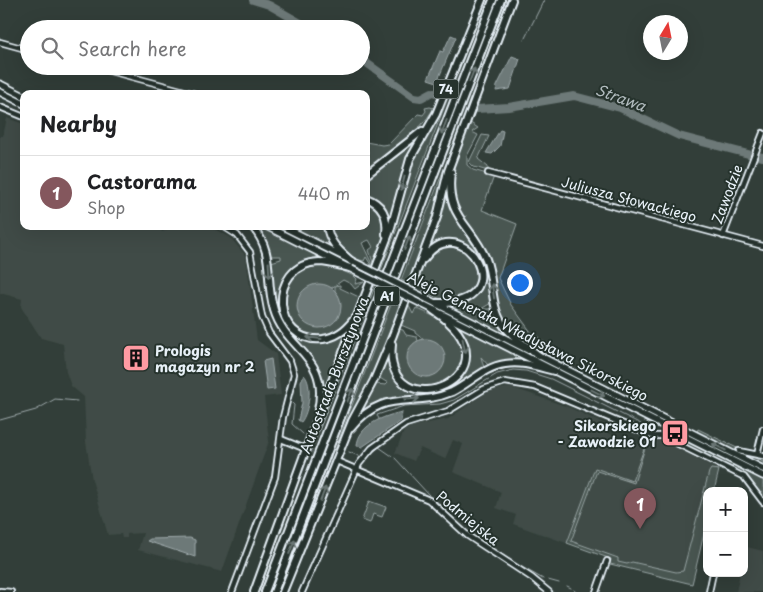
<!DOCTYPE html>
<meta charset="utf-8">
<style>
body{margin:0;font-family:"Playpen Sans",sans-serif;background:#f6f6f6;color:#202124}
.controls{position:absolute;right:15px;bottom:15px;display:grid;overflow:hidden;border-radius:10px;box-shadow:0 5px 20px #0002}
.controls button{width:45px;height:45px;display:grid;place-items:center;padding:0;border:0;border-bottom:1px solid #e0e0e0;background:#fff;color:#202124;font:25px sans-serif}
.compass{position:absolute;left:643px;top:15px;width:45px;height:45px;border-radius:50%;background:#fff;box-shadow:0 5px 20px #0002;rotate:10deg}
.you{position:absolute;left:519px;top:282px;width:18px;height:18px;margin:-12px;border:4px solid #fff;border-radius:50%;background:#1a73e8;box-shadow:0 0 0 8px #1a73e833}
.badge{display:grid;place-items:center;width:32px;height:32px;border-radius:50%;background:#84575d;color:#fff;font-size:16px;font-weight:700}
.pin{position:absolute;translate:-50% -41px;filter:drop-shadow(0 1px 2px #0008)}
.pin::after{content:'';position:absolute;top:26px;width:18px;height:15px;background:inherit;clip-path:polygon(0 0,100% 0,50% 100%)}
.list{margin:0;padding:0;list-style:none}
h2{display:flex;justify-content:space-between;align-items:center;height:65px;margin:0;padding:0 20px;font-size:21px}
h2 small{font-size:16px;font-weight:400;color:#757577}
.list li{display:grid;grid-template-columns:32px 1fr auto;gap:15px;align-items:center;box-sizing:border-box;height:75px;padding:0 20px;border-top:1px solid #e0e0e0}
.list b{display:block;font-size:19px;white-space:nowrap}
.list p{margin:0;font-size:16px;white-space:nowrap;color:#757577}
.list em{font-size:16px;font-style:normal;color:#757577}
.icon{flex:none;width:28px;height:28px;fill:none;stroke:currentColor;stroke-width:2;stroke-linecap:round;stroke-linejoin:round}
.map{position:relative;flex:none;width:763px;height:592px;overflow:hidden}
.search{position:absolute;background:#fff;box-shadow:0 5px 20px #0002;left:20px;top:20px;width:350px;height:55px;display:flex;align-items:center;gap:12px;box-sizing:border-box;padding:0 18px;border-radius:28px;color:#757577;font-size:19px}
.panel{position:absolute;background:#fff;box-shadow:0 5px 20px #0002;left:20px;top:90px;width:350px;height:140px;border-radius:10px}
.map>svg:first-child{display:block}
.built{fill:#3f4b46}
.green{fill:#495651;stroke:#98a4a4}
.water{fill:#6d7978;stroke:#9ea9ab}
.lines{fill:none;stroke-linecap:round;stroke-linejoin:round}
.stream{stroke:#9ea9ab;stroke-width:1}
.river{stroke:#6d7978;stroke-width:8}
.minor-tunnel{stroke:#4d5956;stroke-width:4.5;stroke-dasharray:4.5 2;stroke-linecap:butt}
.minor-casing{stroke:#e8f1f8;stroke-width:8}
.major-casing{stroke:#e8f1f8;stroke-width:9}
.highway-casing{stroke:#e8f1f8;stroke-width:10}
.minor{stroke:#26332d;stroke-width:4.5}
.major{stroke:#26332d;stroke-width:5.5}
.highway{stroke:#26332d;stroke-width:6}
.major-bridge-casing{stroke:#e8f1f8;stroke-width:9;stroke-linecap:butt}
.major-bridge{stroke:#26332d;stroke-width:5.5}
.oneway{stroke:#6a7674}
.labels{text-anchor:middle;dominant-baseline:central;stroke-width:4;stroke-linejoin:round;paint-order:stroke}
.shield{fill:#26332d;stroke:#aeb8bb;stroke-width:1}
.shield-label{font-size:12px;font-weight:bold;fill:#e8f1f8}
.street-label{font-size:14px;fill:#e8f1f8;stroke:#26332d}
.poi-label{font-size:14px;font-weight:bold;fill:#e8f1f8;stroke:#26332d;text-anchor:start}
.water-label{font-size:15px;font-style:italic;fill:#b1bbbe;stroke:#26332d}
</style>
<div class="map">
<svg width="763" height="592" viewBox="0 0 763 592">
<rect width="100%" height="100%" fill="#323e39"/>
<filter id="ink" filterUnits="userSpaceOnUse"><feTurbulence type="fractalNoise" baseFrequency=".02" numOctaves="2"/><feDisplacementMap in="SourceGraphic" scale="10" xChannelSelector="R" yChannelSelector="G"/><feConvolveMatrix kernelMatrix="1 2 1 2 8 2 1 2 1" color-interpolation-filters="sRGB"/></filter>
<g filter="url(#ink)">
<g class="built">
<path d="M7 118 24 124V226H161L162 232 173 226H208L230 237 246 256 257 340 276 354 281 395 264 397 269 441 222 572 138 550 143 533 127 534V538H122L121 534 108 535 92 480 86 442 84 397 71 386 66 372 63 344 41 338 21 307 22 299 0 293V136H3Z"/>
<path d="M511 387 568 407 605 424 602 431 644 446 648 438 661 440 719 470 714 491H707V521L692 584 610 564 611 559 513 524 516 515 496 508 501 492 453 472 463 444 453 440 445 459 420 448 414 461 395 453 404 431 412 426 448 419 490 390Z"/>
<path d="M747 547 763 551V592H736L740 573H744Z"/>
</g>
<g class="green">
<path d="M484 0H486L381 270 378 269 396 221 412 159 435 121Z"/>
<path d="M496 0H499L392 276 390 274Z"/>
<path d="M509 0 449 161 433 220 410 284 401 280Z"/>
<path d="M430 107 434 108C418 135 391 152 366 171V161L369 159 366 142 382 145 389 144 418 114 423 115 426 111 425 108Z"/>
<path d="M469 122 478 128 472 132 478 135 467 156V165L473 170 494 176 482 210 517 224 498 278 511 305 531 332 574 364 572 367 525 342 510 329 498 310 493 276 462 220 467 216 461 218C444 181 456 157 469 122Z"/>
<path d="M482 135 489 136 478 159 488 167V171L474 167 469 162Z"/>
<path d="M409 145 414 147 391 221 379 202 366 195V177Z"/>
<path d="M446 184 451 209 484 264 491 303 481 309H493L513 340 446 305C508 308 485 215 429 247L439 218Z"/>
<path d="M366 201 381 211 386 232 374 266 369 250 373 247 369 240 362 243 371 262V265L366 257 364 261C347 258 333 243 330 226H366Z"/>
<path d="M255 226H260L327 260C319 260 311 259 304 263 286 271 269 298 282 318 285 323 292 327 297 330 318 348 331 345 351 328L323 399C320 349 291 350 277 312 271 296 273 278 271 262L281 259V256H270L265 241Z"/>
<path d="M288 226H325L337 251Z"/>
<path d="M451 246C492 252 480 310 441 299 435 297 429 294 423 291L425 286 414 287C422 267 428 250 451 246Z"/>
<path d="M319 265 336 268 354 276 357 279 355 284 364 282 355 289 351 284 343 280 330 289 319 285 298 312 304 321 323 327 338 319V295L335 292V286L340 285V288L361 298C327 395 233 283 319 265Z"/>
<path d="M372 286 375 287 314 444 310 443Z"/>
<path d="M383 291 386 293 271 592H267Z"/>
<path d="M394 297 403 301 373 378 336 453 334 452Z"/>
<path d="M416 297 763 471V474L416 299Z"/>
<path d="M408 304 413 314 416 308C428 314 443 319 452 329 458 334 463 349 462 357 456 407 374 393 398 329L403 330 406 335 417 337 418 341 409 365C415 375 424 379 436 374 448 364 444 355 437 343L424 340 415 333V331L401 325Z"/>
<path d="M455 324 534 364 509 360 488 365 481 357 484 368 451 389 431 396 384 401 356 419 375 384 386 385 388 383 378 377 387 354C393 429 507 384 455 324Z"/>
<path d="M698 429 739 449 763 457V466L697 432Z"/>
<path d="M648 438 634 483 597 471 571 541 618 558V562L627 564 632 562 676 572 683 571 709 472 711 469 719 470 714 491H707V521L692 584 610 564 611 559 567 543 595 468 632 481Z"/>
<path d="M687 442 763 479V497L748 477 685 445Z"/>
<path d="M369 501 386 507 382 517 373 514 370 523 362 520Z"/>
</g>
<g class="water">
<path d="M451 35 456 37 437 82 428 79 440 51 443 52Z"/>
<path d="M512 56 520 59 510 89 496 91 497 86Z"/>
<path d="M500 130 503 131 500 146 492 154 486 153Z"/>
<circle cx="319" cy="306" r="22"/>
<circle cx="426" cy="358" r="19"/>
<path d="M271 359 275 389 267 390 263 361Z"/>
<path d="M304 375C313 384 309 412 301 422L298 420 302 403 301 381Z"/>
<path d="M402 412 401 421 362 447 357 446C358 425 384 416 402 412Z"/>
<path d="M190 538 195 540V557L147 541 150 539Z"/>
</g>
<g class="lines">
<g class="stream">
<path d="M524 40 544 0"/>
<path d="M291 402 294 405 292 424 303 434"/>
<path d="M379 419 377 415 404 406 440 404 454 400 497 374 513 370 526 371 551 379 643 425"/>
<path d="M0 420 36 410 55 399 77 401"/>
<path d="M349 452 359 456"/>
<path d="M751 456 763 462"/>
<path d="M395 458 429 495"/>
<path d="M366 459 379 447 392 456"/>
<path d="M433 498 444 508"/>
<path d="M457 521 462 527"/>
<path d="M466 531 470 534"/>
<path d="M475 537 486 545"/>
<path d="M490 547 504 556"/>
<path d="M508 559 543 579"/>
<path d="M548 580 559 583"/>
<path d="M567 586 571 588"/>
<path d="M574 590 576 592"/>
</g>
<g class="river">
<path d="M253 0 269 5 304 25"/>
<path d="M361 59 414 97 421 98 432 92 439 94"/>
<path d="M477 109 509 107 574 96 620 108 679 136 752 155"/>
<path d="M757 156 763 157"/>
</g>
<path class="minor-tunnel" d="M303 448 338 461"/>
<g class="minor-casing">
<g id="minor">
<path d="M0 42 29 50"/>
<path d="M91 66 196 94"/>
<path d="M0 107 24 117"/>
<path d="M488 173 763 246"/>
<path d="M223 226 237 235 250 252 262 317 269 333 290 361 294 374 283 417 275 477 232 592"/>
<path d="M723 236 763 133"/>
<path d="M281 439 303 448"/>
<path d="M739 451 763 456"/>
<path d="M757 454 763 429"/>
<path d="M339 462 429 500 468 536 532 578 549 592"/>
<path d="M0 591 11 592"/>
<path d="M302 592 359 464 372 448 406 424 448 411 484 389 505 382 535 387 652 436H662L744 477 763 502"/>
<path d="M596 592 607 561"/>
<path d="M709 592 713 573"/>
</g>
</g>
<g class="major-casing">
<g id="major">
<path d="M0 84 24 96"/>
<path d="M0 92 24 104"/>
<path d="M266 226 365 276"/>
<path d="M282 226 368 269"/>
<path d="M412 299 763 476"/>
<path d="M427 299 528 350"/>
<path d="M536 354 763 469"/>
</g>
</g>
<g class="highway-casing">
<g id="highway">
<path d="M451 172C445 218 471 223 486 259 494 279 490 304 502 323 511 337 526 345 539 356"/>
<path d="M366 175 422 131"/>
<path d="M366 198C383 204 388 217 386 234"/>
<path d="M252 226C276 254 264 278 274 310 286 351 330 355 318 410"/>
<path d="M327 226C329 243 340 251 352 262"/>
<path d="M424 259C462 204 523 306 436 303"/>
<path d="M350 268C340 266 330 262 319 262 266 264 272 345 323 339 337 337 346 330 354 319"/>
<path d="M392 344C382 434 530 375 433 310"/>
<path d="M351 428C384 387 412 409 452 392 470 383 484 367 505 364 522 361 538 367 554 371"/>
<path d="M254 592 313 430 390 231 410 159 436 114 482 0"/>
<path d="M265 592 493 0"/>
<path d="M274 592 501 0"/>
<path d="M283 592 352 421 374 380 393 335 437 217 448 171 512 0"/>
</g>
</g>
<use href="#minor" class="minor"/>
<use href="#major" class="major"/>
<use href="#highway" class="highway"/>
<g class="major-bridge-casing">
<g id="major-bridge">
<path d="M368 269 427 299"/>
<path d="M365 276 412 299"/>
</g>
</g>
<use href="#major-bridge" class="major-bridge"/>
</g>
<defs><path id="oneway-shaft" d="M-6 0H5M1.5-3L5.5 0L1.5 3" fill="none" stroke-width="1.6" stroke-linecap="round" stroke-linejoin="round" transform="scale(1.25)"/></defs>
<g class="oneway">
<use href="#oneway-shaft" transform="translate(472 75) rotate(-69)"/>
<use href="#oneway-shaft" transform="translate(444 127) rotate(111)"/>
<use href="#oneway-shaft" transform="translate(403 183) rotate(103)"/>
<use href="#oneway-shaft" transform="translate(407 243) rotate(-69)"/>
<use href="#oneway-shaft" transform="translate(269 270) rotate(87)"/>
<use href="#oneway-shaft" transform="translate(493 291) rotate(-99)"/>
<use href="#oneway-shaft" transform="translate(314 338) rotate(-173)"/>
<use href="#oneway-shaft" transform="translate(464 346) rotate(79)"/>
<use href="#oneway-shaft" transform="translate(598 393) rotate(27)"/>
<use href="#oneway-shaft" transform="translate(350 395) rotate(-69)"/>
<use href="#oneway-shaft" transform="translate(412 399) rotate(-4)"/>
<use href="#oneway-shaft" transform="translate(719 447) rotate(-153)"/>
<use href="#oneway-shaft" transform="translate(323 494) rotate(-69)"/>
<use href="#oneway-shaft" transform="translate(292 547) rotate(-68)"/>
</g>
</g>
<defs>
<g id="building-square" transform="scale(1.4375)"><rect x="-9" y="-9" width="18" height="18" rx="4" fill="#ff9aa2" stroke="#26332d"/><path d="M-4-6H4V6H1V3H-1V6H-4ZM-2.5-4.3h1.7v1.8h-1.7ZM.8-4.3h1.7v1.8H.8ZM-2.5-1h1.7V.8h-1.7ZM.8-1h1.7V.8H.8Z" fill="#111"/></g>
<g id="bus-square" transform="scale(1.4375)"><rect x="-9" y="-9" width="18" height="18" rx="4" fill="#ff9aa2" stroke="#26332d"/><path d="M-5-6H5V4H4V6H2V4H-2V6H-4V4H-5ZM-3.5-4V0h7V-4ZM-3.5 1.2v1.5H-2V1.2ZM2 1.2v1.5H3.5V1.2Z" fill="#111"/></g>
</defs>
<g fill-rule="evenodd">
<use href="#building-square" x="136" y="358"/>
<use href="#bus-square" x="675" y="433"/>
</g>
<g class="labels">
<g class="shield">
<rect x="433.5" y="79.5" width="25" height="19" rx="4"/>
<rect x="374.5" y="286.5" width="25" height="19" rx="4"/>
</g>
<g class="shield-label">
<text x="446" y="89">74</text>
<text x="387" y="296">A1</text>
</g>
<g class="street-label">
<text transform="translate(727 194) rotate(-69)">Zawodzie</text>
<text transform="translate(629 199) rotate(15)">Juliusza Słowackiego</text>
<text transform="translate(528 336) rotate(27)">Aleje Generała Władysława Sikorskiego</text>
<text transform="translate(334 375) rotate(-69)">Autostrada Bursztynowa</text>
<text transform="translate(468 518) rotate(39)">Podmiejska</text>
</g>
<g class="poi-label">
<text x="155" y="350">Prologis<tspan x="155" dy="16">magazyn nr 2</tspan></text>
<text x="656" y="425" text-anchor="end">Sikorskiego<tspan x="656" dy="16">- Zawodzie 01</tspan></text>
</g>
<g class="water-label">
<text transform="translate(621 97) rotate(20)">Strawa</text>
</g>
</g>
</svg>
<div class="controls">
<button>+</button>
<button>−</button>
</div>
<svg class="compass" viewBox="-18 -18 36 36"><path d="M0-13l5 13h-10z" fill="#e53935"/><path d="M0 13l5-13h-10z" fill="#757577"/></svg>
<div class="you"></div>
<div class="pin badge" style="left:640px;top:529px">1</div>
<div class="search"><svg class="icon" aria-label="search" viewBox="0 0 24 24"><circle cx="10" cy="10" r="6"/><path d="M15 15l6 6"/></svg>Search here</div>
<section class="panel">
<h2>Nearby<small></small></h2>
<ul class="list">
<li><span class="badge">1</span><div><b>Castorama</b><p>Shop</p></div><em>440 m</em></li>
</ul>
</section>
</div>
